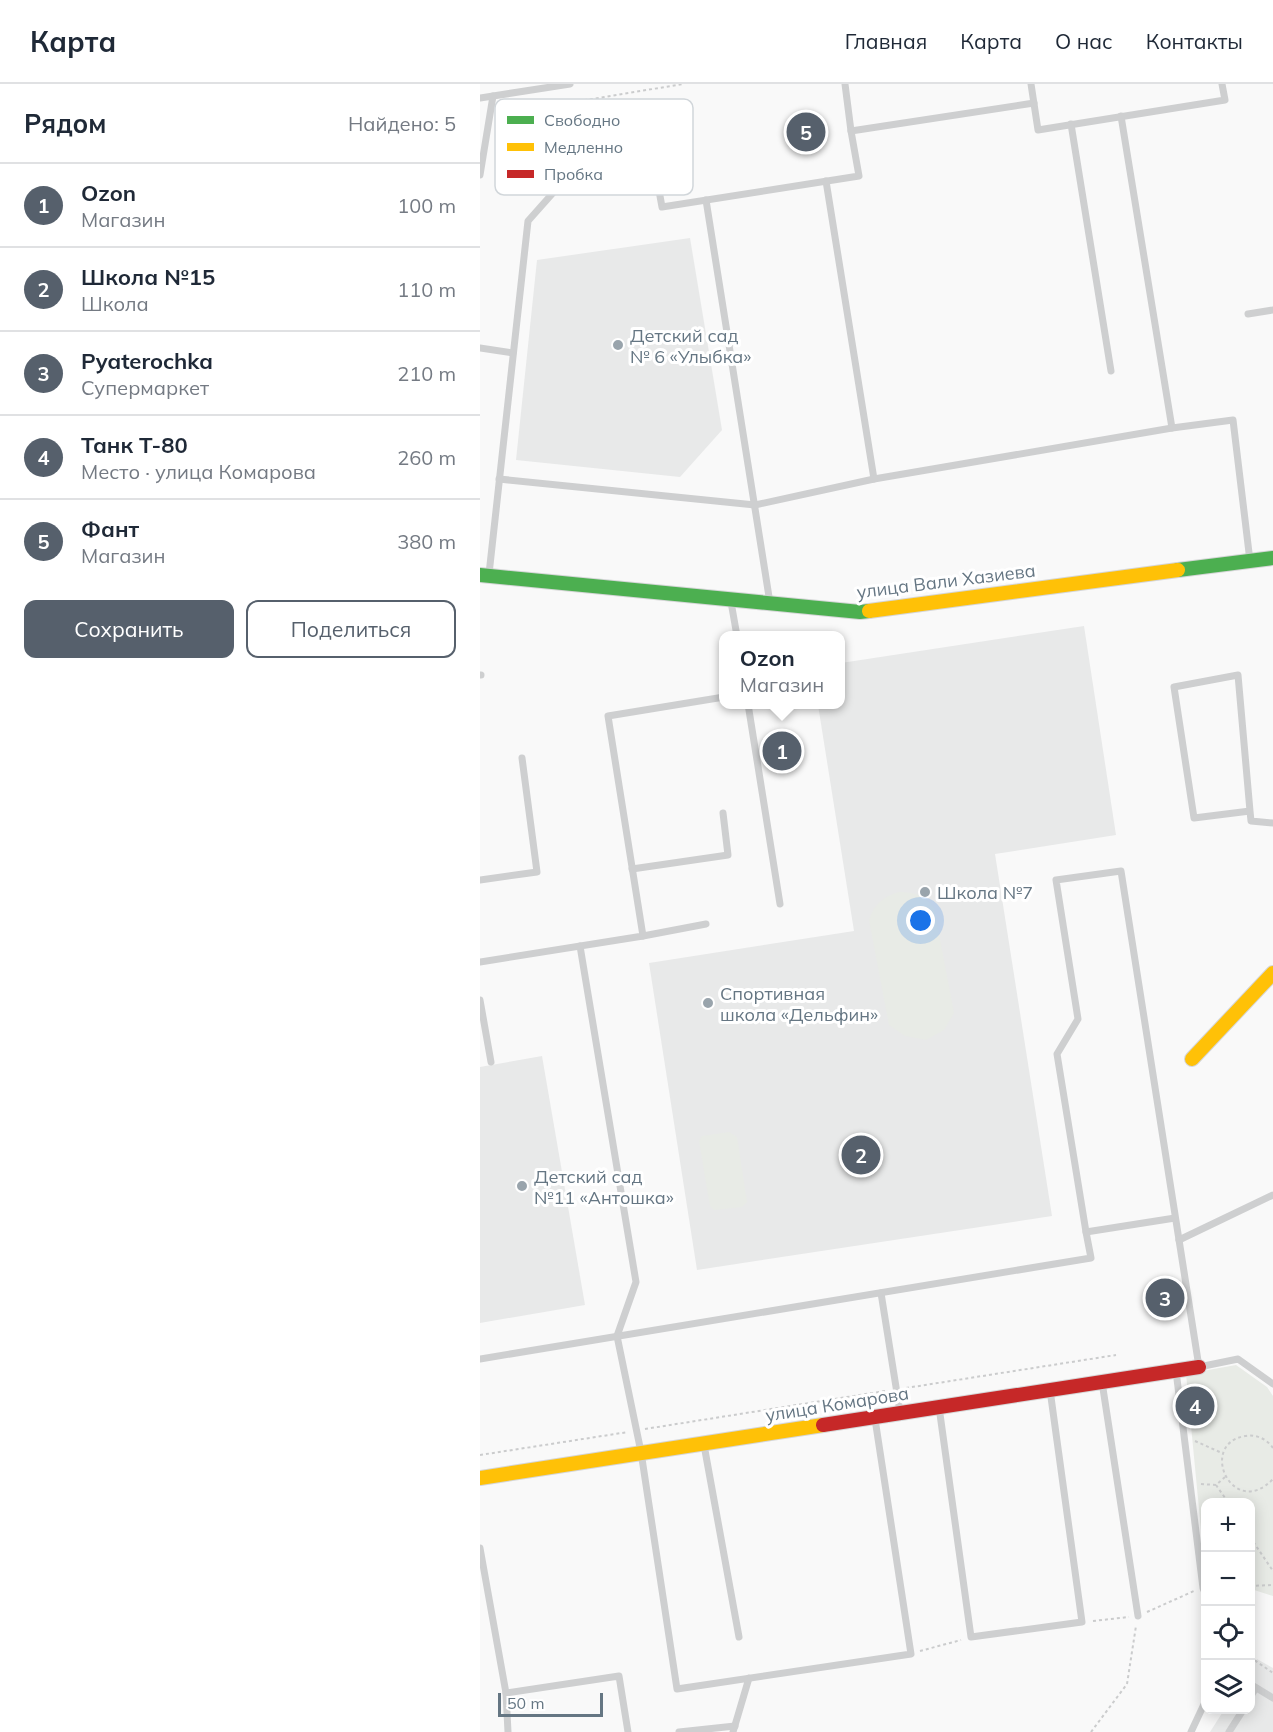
<!DOCTYPE html>
<html lang="ru">
<meta charset="utf-8">
<style>
body{margin:0;font-family:Mulish,sans-serif;background:#f2f2f3;color:#1f2937}
.controls{position:absolute;right:18px;bottom:18px;display:grid;overflow:hidden;border-radius:12px;box-shadow:0 3px 15px #0003}
.controls button{width:54px;height:54px;display:grid;place-items:center;padding:0;border:0;border-bottom:2px solid #e0e1e3;background:#fff;color:#1f2937;font:30px sans-serif}
.scale{position:absolute;left:18px;bottom:15px;width:105px;box-sizing:border-box;padding-left:6px;border:3px solid #657683;border-top:0;font-size:16px;line-height:21px;white-space:nowrap;color:#657683;-webkit-text-stroke:4px #fff;paint-order:stroke}
.you{position:absolute;left:441px;top:837px;width:21px;height:21px;margin:-15px;border:4px solid #fff;border-radius:50%;background:#1a73e8;box-shadow:0 0 0 9px #1a73e833}
.badge{display:grid;place-items:center;width:39px;height:39px;border-radius:50%;background:#56606c;color:#fff;font-size:20px;font-weight:700}
.pin{position:absolute;translate:-50% -50%;border:3px solid #fff;box-shadow:0 2px 6px #0006}
.popup{position:absolute;left:239px;top:547px;width:126px;height:78px;box-sizing:border-box;display:grid;place-content:center;border-radius:12px;background:#fff;filter:drop-shadow(0 2px 4px #0005);font-size:20px;white-space:nowrap;color:#747a83}
.popup b{font-size:22px;color:#1f2937}
.popup::after{content:'';position:absolute;left:50%;top:100%;margin-left:-12px;border:12px solid transparent;border-top-color:#fff}
.list{margin:0;padding:0;list-style:none}
h2{display:flex;justify-content:space-between;align-items:center;height:78px;margin:0;padding:0 24px;font-size:26px}
h2 small{font-size:20px;font-weight:400;color:#747a83}
.list li{display:grid;grid-template-columns:39px 1fr auto;gap:18px;align-items:center;box-sizing:border-box;height:84px;padding:0 24px;border-top:2px solid #e0e1e3}
.list b{display:block;font-size:22px;white-space:nowrap}
.list p{margin:0;font-size:20px;white-space:nowrap;color:#747a83}
.list em{font-size:20px;font-style:normal;color:#747a83}
.actions{display:flex;gap:12px;padding:18px 24px}
.actions a{flex:1;padding:14px 0;border:2px solid #56606c;border-radius:12px;text-align:center;font-size:21px;color:#56606c}
.actions .main{background:#56606c;color:#fff}
.icon{flex:none;width:33px;height:33px;fill:none;stroke:currentColor;stroke-width:2;stroke-linecap:round;stroke-linejoin:round}
.map{position:relative;flex:none;width:793px;height:1648px;overflow:hidden}
header{display:flex;align-items:center;gap:36px;box-sizing:border-box;height:84px;padding:0 30px;background:#fff;border-bottom:2px solid #e0e1e3}
header strong{font-size:28px}
nav{display:flex;gap:33px;margin-inline-start:auto;font-size:21px}
main{display:flex}
aside{flex:1;background:#fff}
.map>svg:first-child{display:block}
.built{fill:#e8e9e9}
.green{fill:#e8ebe6}
.lines{fill:none;stroke-linecap:round;stroke-linejoin:round}
.fast-casing{stroke:#d5d6d7;stroke-width:16}
.slow-casing{stroke:#d5d6d7;stroke-width:16}
.jam-casing{stroke:#d5d6d7;stroke-width:16}
.path{stroke:#cbcccd;stroke-width:2;stroke-dasharray:3 3;stroke-linecap:butt}
.lane{stroke:#cecfd0;stroke-width:7}
.fast{stroke:#4caf50;stroke-width:14}
.slow{stroke:#ffc107;stroke-width:14}
.jam{stroke:#c62828;stroke-width:14}
.poi-dot{fill:#99a4ac;stroke:#fff;stroke-width:2}
.labels{text-anchor:middle;dominant-baseline:central;stroke-width:6;stroke-linejoin:round;paint-order:stroke}
.poi-label{font-size:18px;fill:#657683;stroke:#fff;text-anchor:start}
.street-label{font-size:18px;fill:#657683;stroke:#fff}
.key{fill:#fff;stroke:#d1d6da;stroke-width:1.5}
.key-label{font-size:16px;fill:#657683}
</style>
<header>
<strong>Карта</strong>
<nav><a>Главная</a><a>Карта</a><a>О нас</a><a>Контакты</a></nav>
</header>
<main>
<aside>
<h2>Рядом<small>Найдено: 5</small></h2>
<ul class="list">
<li><span class="badge">1</span><div><b>Ozon</b><p>Магазин</p></div><em>100 m</em></li>
<li><span class="badge">2</span><div><b>Школа №15</b><p>Школа</p></div><em>110 m</em></li>
<li><span class="badge">3</span><div><b>Pyaterochka</b><p>Супермаркет</p></div><em>210 m</em></li>
<li><span class="badge">4</span><div><b>Танк Т-80</b><p>Место · улица Комарова</p></div><em>260 m</em></li>
<li><span class="badge">5</span><div><b>Фант</b><p>Магазин</p></div><em>380 m</em></li>
</ul>
<div class="actions"><a class="main">Сохранить</a><a>Поделиться</a></div>
</aside>
<div class="map">
<svg width="793" height="1648" viewBox="0 0 793 1648">
<rect width="100%" height="100%" fill="#f9f9f9"/>
<g class="built">
<path d="M210 154 242 346 200 393 36 376 57 176Z"/>
<path d="M604 542 636 751 515 770 572 1132 217 1186 169 879 374 847 338 621 360 620 361 579Z"/>
<path d="M62 972 105 1221 0 1239V983Z"/>
<path d="M777 1575 793 1584V1648H730L744 1626H770L771 1585Z"/>
</g>
<g class="green">
<path d="M419 808C434 808 445 811 454 824L474 929 464 946 446 956 425 952 409 941 389 836C394 820 403 813 419 808Z"/>
<path d="M249 1048 257 1053 267 1118 262 1123 234 1126 230 1122 219 1057 222 1052Z"/>
<path d="M756 1281 787 1303 793 1312V1512L771 1505 770 1418H726L725 1487 706 1290Z"/>
</g>
<g class="lines">
<g class="fast-casing">
<g id="fast">
<path d="M698 486 793 474"/>
<path d="M0 491 380 528 389 527"/>
</g>
</g>
<g class="slow-casing">
<g id="slow">
<path d="M389 527 698 486"/>
<path d="M712 975 793 889"/>
<path d="M0 1394 343 1341"/>
</g>
</g>
<g class="jam-casing">
<path id="jam" d="M343 1341 719 1283"/>
</g>
<g class="path">
<path d="M21 30 203 0"/>
<path d="M426 1304 636 1271"/>
<path d="M165 1345 405 1307"/>
<path d="M715 1357 742 1369"/>
<path d="M793 1364C787 1355 776 1350 765 1352 717 1360 753 1437 793 1395"/>
<path d="M0 1371 148 1348"/>
<path d="M745 1393 736 1401 748 1418"/>
<path d="M721 1400 736 1401"/>
<path d="M770 1453 793 1487"/>
<path d="M770 1502 793 1501"/>
<path d="M667 1528 714 1507"/>
<path d="M613 1537 649 1533"/>
<path d="M440 1567 481 1556"/>
<path d="M770 1573 793 1589"/>
<path d="M611 1648 647 1600 656 1542"/>
</g>
<g class="lane">
<path d="M365 0 371 47 554 19"/>
<path d="M551 0 558 46 745 16 742 0"/>
<path d="M0 14 90 0"/>
<path d="M641 32 692 344"/>
<path d="M591 40 631 287"/>
<path d="M0 91 13 12"/>
<path d="M346 97 394 395"/>
<path d="M226 116 290 519"/>
<path d="M768 230 793 226"/>
<path d="M0 264 33 269"/>
<path d="M19 395 275 421 394 395 692 344 753 336 770 477"/>
<path d="M9 490 48 137 80 101 176 90 182 123 379 92 371 47"/>
<path d="M251 518 257 552"/>
<path d="M0 591H1"/>
<path d="M268 620 300 820"/>
<path d="M770 727 714 734 694 603 758 591 770 727 771 737 793 739"/>
<path d="M152 785 248 771 243 729"/>
<path d="M0 796 57 788 42 674"/>
<path d="M163 852 226 840"/>
<path d="M100 862 156 1198 137 1252 161 1368 197 1605 431 1570 395 1335"/>
<path d="M0 878 163 852 128 632 244 613"/>
<path d="M0 916 11 978"/>
<path d="M695 1134 606 1148 577 970 598 935 576 796 641 787 719 1283 758 1275 793 1300"/>
<path d="M699 1156 793 1111"/>
<path d="M401 1209 420 1328"/>
<path d="M0 1275 611 1174 606 1148"/>
<path d="M696 1287 723 1504 726 1511"/>
<path d="M622 1298 658 1532"/>
<path d="M459 1323 491 1553 602 1538 570 1306"/>
<path d="M224 1361 259 1553"/>
<path d="M0 1464 26 1609 28 1648"/>
<path d="M770 1600 793 1614"/>
<path d="M26 1609 139 1592 148 1648"/>
<path d="M770 1613 776 1604"/>
<path d="M199 1648 255 1642"/>
<path d="M253 1648 269 1594"/>
<path d="M711 1648 726 1616"/>
<path d="M749 1648 763 1626"/>
</g>
<use href="#fast" class="fast"/>
<use href="#slow" class="slow"/>
<use href="#jam" class="jam"/>
</g>
<g class="poi-dot">
<circle cx="138" cy="261" r="6"/>
<circle cx="445" cy="808" r="6"/>
<circle cx="228" cy="919" r="6"/>
<circle cx="42" cy="1102" r="6"/>
</g>
<g class="labels">
<g class="poi-label">
<text x="150" y="251">Детский сад<tspan x="150" dy="21">№ 6 «Улыбка»</tspan></text>
<text x="457" y="808">Школа №7</text>
<text x="240" y="909">Спортивная<tspan x="240" dy="21">школа «Дельфин»</tspan></text>
<text x="54" y="1092">Детский сад<tspan x="54" dy="21">№11 «Антошка»</tspan></text>
</g>
<g class="street-label">
<text transform="translate(466 497) rotate(-7)">улица Вали Хазиева</text>
<text transform="translate(357 1320) rotate(-9)">улица Комарова</text>
</g>
</g>
<rect x="15" y="15" width="198" height="96" rx="9" class="key"/>
<rect x="27" y="32" width="27" height="8" fill="#4caf50"/>
<rect x="27" y="59" width="27" height="8" fill="#ffc107"/>
<rect x="27" y="86" width="27" height="8" fill="#c62828"/>
<g class="key-label">
<text x="64" y="42">Свободно</text>
<text x="64" y="69">Медленно</text>
<text x="64" y="96">Пробка</text>
</g>
</svg>
<div class="controls">
<button>+</button>
<button>−</button>
<button><svg class="icon" aria-label="locate" viewBox="0 0 24 24"><circle cx="12" cy="12" r="6"/><path d="M12 2v4M12 18v4M2 12h4M18 12h4"/></svg></button>
<button><svg class="icon" aria-label="layers" viewBox="0 0 24 24"><path d="M12 4l9 5-9 5-9-5zM3 14l9 5 9-5"/></svg></button>
</div>
<div class="scale">50 m</div>
<div class="you"></div>
<div class="pin badge" style="left:302px;top:667px">1</div>
<div class="popup"><b>Ozon</b>Магазин</div>
<div class="pin badge" style="left:381px;top:1071px">2</div>
<div class="pin badge" style="left:685px;top:1214px">3</div>
<div class="pin badge" style="left:715px;top:1322px">4</div>
<div class="pin badge" style="left:326px;top:48px">5</div>
</div>
</main>
